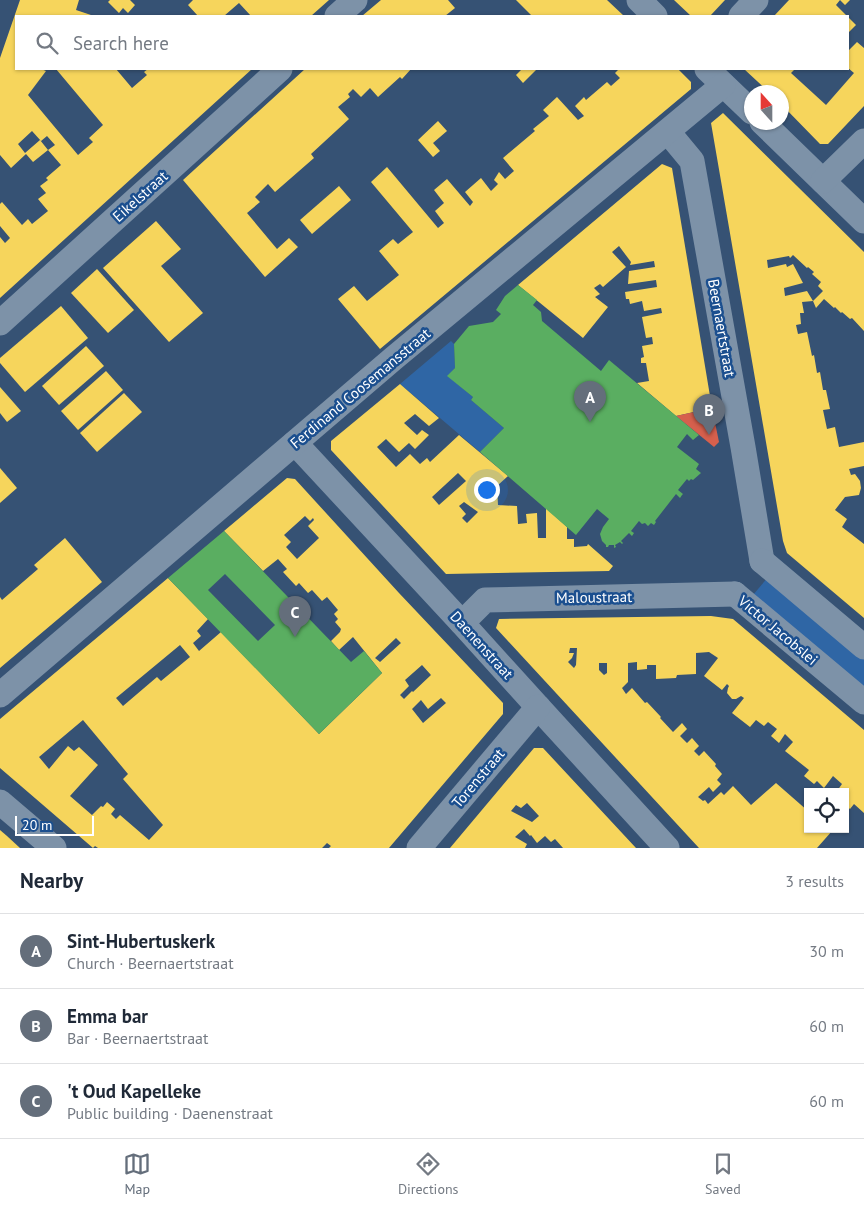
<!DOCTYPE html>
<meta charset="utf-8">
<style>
body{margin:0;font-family:"PT Sans",sans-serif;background:#f2f2f3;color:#1f2937}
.controls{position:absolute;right:15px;bottom:15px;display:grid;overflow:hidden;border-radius:0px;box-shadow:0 1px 4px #0004}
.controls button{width:45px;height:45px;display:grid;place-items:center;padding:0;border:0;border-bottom:1px solid #e0e1e3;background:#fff;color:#1f2937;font:25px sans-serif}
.compass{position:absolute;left:744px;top:85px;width:45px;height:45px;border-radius:50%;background:#fff;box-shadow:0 1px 4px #0004;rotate:339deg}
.scale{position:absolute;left:15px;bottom:12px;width:79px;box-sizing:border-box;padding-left:5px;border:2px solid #fff;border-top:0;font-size:14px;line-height:18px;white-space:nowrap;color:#fff;-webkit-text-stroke:4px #1b4f8f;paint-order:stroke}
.you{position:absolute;left:486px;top:489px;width:18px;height:18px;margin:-12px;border:4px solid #fff;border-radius:50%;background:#1a73e8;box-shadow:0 0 0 8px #1a73e833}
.badge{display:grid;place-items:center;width:32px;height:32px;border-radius:50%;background:#646e7b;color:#fff;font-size:16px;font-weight:700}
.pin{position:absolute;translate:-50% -41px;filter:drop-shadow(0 1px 2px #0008)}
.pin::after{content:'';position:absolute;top:26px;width:18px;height:15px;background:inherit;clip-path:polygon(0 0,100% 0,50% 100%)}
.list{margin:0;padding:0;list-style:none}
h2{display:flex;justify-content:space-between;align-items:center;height:65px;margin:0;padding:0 20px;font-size:21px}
h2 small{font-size:16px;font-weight:400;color:#747a83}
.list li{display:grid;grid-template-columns:32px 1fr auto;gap:15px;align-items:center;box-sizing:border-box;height:75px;padding:0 20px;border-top:1px solid #e0e1e3}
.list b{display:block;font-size:19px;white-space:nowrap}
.list p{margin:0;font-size:16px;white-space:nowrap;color:#747a83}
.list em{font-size:16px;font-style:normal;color:#747a83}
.icon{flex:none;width:28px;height:28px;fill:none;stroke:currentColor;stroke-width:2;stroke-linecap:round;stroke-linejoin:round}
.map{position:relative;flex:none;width:864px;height:848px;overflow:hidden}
.search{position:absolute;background:#fff;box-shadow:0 1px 4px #0004;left:15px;right:15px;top:15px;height:55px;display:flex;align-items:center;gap:12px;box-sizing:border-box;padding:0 18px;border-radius:0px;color:#747a83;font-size:19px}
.sheet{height:290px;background:#fff}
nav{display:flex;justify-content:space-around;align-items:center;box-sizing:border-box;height:70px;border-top:1px solid #e0e1e3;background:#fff;font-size:14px;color:#747a83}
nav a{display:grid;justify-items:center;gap:2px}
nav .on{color:#646e7b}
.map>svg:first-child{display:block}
.green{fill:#2f66a5}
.homes{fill:#f6d55c;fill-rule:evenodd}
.shops{fill:#d6604d}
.public{fill:#5aae61;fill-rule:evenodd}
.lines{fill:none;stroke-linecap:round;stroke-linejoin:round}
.street{stroke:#7d92a8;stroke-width:25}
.labels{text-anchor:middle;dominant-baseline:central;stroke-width:5;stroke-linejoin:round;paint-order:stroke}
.street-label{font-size:15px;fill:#fff;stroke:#1b4f8f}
</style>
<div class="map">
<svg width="864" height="848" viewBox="0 0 864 848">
<rect width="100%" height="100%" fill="#365274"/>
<g class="green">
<path d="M451 341 454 344 455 368 448 376 473 397 471 400 504 428 480 452 400 384Z"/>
<path d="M769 576 864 656V689L753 595Z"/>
</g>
<g class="homes">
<path d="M20 0H79L76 10 94 16H16V69H41L46 71 28 95 78 155 93 142 89 138 103 125 56 69H116L132 88 147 75 144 72 148 69H252L0 298V237L5 243 10 238 0 226V204L2 202 22 225 28 219 32 224 48 211 38 199 46 193 40 186 48 180 46 178 61 165 48 150 55 145 47 136 41 141 32 131 18 144 25 153 40 140 48 150 33 162 26 154 11 168 0 155V58Z"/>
<path d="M110 0H130L135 5 128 13 123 8 119 13 108 2Z"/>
<path d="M193 0H329L311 16H251L239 3 224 16H198L188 5Z"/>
<path d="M381 0H448L455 8 445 16H362Z"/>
<path d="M516 0H607L624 16H532Z"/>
<path d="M674 0H725L710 16H691Z"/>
<path d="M789 0H850L845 5 840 0 836 5 847 16H774Z"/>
<path d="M848 17 856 25 848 33Z"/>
<path d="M857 42 864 48V106L828 144H820L782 105V92H769L744 69H795L791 73 826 105 854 73 848 68V51Z"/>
<path d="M305 69H411L402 79 400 77 378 97 370 88 361 97 353 89 348 94 350 97 338 107 349 119 311 154 314 158 275 192 268 184 255 197 260 202 247 213 277 249 289 238 298 247 265 277 183 180Z"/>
<path d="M522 69H535L536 70 523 83 516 75Z"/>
<path d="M619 69H678L691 82V89L380 349 338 299 354 286 367 301 399 275 379 251 393 239 398 244 413 232 371 182 387 167 438 228 444 223 435 211 444 203 434 190 447 179 470 206 473 202 465 192 481 178 491 191 498 184 494 180 499 172 505 179 514 171 503 158 535 131 533 129 549 116 543 110 557 97 578 120 584 116 575 106 584 97 586 100 607 82 611 86 620 78 615 73Z"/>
<path d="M723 113 864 252V331L852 318 850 319 842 312 841 313 835 307 834 308 824 299 816 308 813 301 823 291 818 286 821 282 812 274 814 272 808 267 807 268 793 255 790 258 789 256 767 260 768 268 786 264 787 267 793 264 803 283 784 288 785 296 807 291 813 301 802 302 804 313H800L801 324 796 325 798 334 807 332 812 356 814 355 817 373 820 372 823 390H826L830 409 823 410 827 429 835 427 839 447 864 442V466L849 469 851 475 855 474 860 481 861 488 859 495 845 497 835 510 847 519 842 527 864 544V618L787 553 783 541 711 123Z"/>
<path d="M438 121 447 131 433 143 440 151 433 157 418 140Z"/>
<path d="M662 164 672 168 712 408 676 416 637 383 649 381 646 363H641V358L644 357 642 346 653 344 652 337 646 338 642 317 662 313 661 308 644 311 642 301 630 304 629 299H626L625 292 657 287 656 280 628 284 629 271 655 267 654 261 630 265 631 262 619 246 612 252 626 267 603 287 600 284 594 288 600 294 595 297 608 307 583 338 518 285Z"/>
<path d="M339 186 351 200 312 234 300 220Z"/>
<path d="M156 221 181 249 161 266 203 313 169 342 103 268Z"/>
<path d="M97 269 134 310 108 333 71 293Z"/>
<path d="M61 306 88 338 25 392 0 363V358Z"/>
<path d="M86 346 104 366 59 405 42 386Z"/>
<path d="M106 371 123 390 78 430 61 411Z"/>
<path d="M400 384 439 418 429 426 415 414 404 423 417 435 422 430 429 435 415 449 409 443 399 452 386 439 377 447 396 467 410 454 420 464 427 458 430 462 459 435 508 476 497 486 498 505 517 506 518 524 527 523 526 514 537 513 538 538H546V508L567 527V539H574V547L587 546 588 544 613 566 609 571 446 574 331 450V441ZM458 473 466 481 439 505 432 497ZM464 502 478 512 467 523 462 518 466 514 459 506Z"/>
<path d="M0 387 21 411 7 422 0 413Z"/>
<path d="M124 393 142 412 97 452 80 433Z"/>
<path d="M0 468 17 488 0 503Z"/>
<path d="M287 478 295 479 399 593 503 703V714L389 848H329L331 846 327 843 322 848H98L95 846 93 848 0 768V719L168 578 208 619 197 631 201 636 193 643 199 651 221 632 319 734 382 673 353 637 339 650 331 641 340 632 341 629 335 622 338 619 334 614 338 610 327 597 322 601 312 590 308 593 299 583 296 586 283 572 287 569 278 559 263 571 224 531ZM305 516 310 521 313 518 314 520 308 526 319 538 297 559 286 547 291 542 284 535ZM396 638 401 643 380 662 375 658ZM180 645 190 657 161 681 157 677 123 706 116 698ZM422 665 431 675 413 692 412 691 404 699 400 695 409 686 405 680ZM441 698 446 703 423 723 412 709 421 700 428 709ZM83 720 128 774 123 779 163 825 149 840 120 815 116 819 111 814 115 809 107 802 103 807 101 806 92 815 70 796 98 765 79 747 74 751 68 746 49 769 39 757Z"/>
<path d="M65 538 102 582 0 668V597L2 600 38 569 34 565Z"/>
<path d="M711 616 733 619 864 730V813L854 804 850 809 845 805V792H838L837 791 842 784 833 776 824 788 817 781 814 784 804 776 809 770 785 751 793 742 785 734 779 743 771 736 777 729 768 722 764 726 756 720 750 727 732 713 744 698 741 696 736 699H732L727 693 728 688 729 686 727 684 722 690 704 676 718 658 709 652 696 653V674L677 675 676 678 656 679V665H647V669L637 670V662L628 663V682L622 688 626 694 632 688 645 703 647 702 661 717 660 718 673 732 682 723 687 729 680 736 687 743 692 738 699 746 694 751 699 756 704 751 716 764 715 766 722 774 717 780 721 784 713 792 709 787 698 797 703 801 705 800 708 804 721 792 724 795 733 786 751 805 776 783 808 811V829H830L832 831 817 848H699L496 628 499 619ZM570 648H577L576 665 574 668 568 662 572 658 574 653H569ZM599 663H607V673L604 675 599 670Z"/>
<path d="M534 748H543L636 848H563L555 839 551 842 545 836 537 843 531 835 530 836 524 829 515 837 527 844 525 848H450ZM527 803 539 816 532 822 511 811 516 805 521 808Z"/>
<path d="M0 830 7 836 20 848H0Z"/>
</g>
<path class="shops" d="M712 408 719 442 714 447 676 416Z"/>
<g class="public">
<path d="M518 285 537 300 533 305 541 312 542 321 601 371 609 360 699 435 693 440 687 434 677 447 699 464 696 469 701 473 693 480 691 479 689 481 687 479 678 490 683 494 682 495 680 498 676 494 655 521 656 522 654 525 651 523 648 526 645 523 642 524 639 521 631 531 634 533 632 536 629 533 621 541 623 543 622 544 620 542 615 545 616 547 614 548V545H609L608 547H606V545L602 541 600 534 603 527 609 519 597 509 576 535 480 452 504 428 471 400 473 397 447 376 455 368 454 344 469 326 493 322 501 314 496 310 505 296Z"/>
<path d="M224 531 351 662 364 651 382 673 319 734 168 578ZM225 574 275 625 258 641 208 590Z"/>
</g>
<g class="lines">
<g class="street">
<path d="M639 0 655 16"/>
<path d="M337 16 355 0"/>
<path d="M741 16 756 0"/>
<path d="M707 69 752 112"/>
<path d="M762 122 864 221"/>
<path d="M668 132 692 161 743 447 762 561"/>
<path d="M823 181 864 141"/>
<path d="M0 323 280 69"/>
<path d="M295 443 462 623 538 707 667 848"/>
<path d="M762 561 864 647"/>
<path d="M735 594 864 702"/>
<path d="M462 623 485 600 735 594"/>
<path d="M0 695 394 358 723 85"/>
<path d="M0 802 54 848"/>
<path d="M419 848 538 707"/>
</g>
</g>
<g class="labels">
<g class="street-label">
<text transform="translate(140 196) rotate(-42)">Eikelstraat</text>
<text transform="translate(722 328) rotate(80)">Beernaertstraat</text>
<text transform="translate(360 388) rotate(-40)">Ferdinand Coosemansstraat</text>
<text transform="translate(594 597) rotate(-1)">Maloustraat</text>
<text transform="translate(778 630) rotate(40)">Victor Jacobslei</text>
<text transform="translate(482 645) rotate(48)">Daenenstraat</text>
<text transform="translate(478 778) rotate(-50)">Torenstraat</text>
</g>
</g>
</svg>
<div class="controls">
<button><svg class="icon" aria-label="locate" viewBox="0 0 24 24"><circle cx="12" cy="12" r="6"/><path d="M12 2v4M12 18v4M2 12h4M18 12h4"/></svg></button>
</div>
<svg class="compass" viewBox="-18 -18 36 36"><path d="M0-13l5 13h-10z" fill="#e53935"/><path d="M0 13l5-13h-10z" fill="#747a83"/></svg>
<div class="scale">20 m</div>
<div class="you"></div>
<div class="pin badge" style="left:590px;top:422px">A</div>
<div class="pin badge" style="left:709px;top:435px">B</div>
<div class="pin badge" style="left:295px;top:637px">C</div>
<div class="search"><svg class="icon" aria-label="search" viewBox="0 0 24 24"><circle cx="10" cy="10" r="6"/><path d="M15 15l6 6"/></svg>Search here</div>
</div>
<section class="sheet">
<h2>Nearby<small>3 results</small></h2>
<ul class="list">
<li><span class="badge">A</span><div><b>Sint-Hubertuskerk</b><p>Church · Beernaertstraat</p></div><em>30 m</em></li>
<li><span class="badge">B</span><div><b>Emma bar</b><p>Bar · Beernaertstraat</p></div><em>60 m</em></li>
<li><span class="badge">C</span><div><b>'t Oud Kapelleke</b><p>Public building · Daenenstraat</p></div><em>60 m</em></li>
</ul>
</section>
<nav>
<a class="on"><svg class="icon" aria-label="map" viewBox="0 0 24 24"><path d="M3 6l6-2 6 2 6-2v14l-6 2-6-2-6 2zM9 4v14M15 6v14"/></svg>Map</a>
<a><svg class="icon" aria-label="directions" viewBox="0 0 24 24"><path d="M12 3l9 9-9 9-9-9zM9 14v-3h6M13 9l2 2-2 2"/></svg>Directions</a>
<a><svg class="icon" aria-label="saved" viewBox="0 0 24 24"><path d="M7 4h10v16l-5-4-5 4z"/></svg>Saved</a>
</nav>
